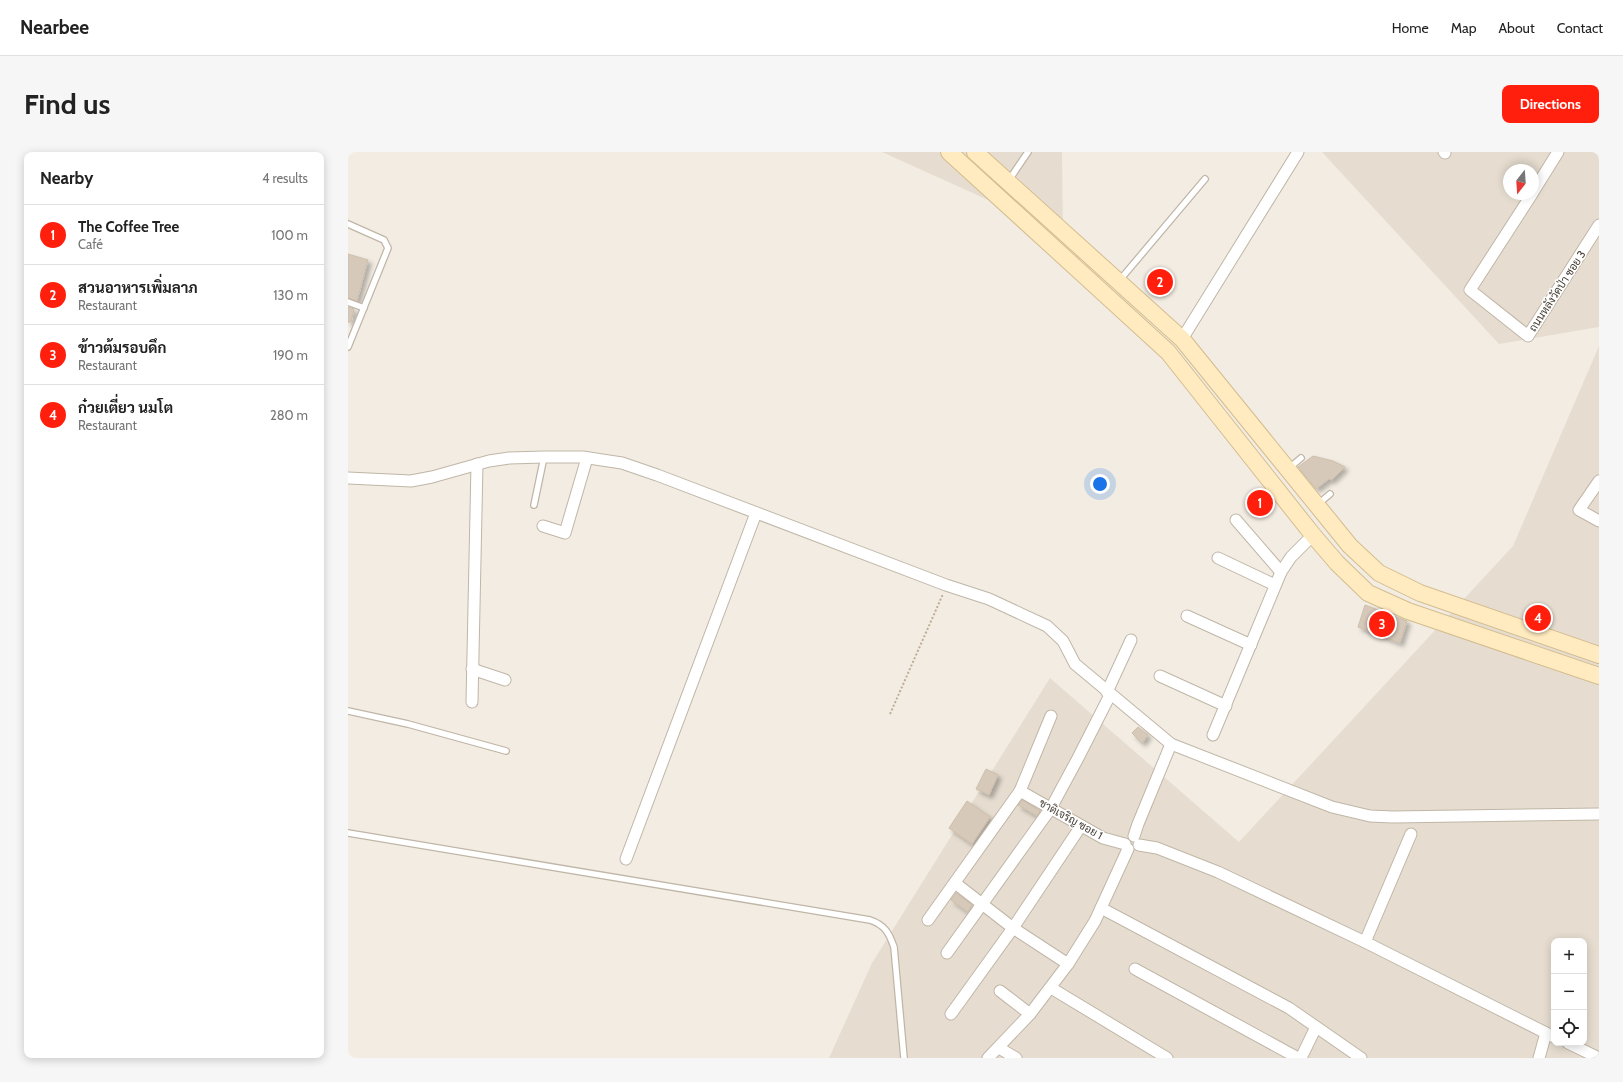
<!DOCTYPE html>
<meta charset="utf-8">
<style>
body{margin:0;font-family:Cabin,Sarabun,sans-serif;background:#f6f6f6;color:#222}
.controls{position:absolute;right:12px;bottom:12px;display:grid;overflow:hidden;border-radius:8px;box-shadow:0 2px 10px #0003}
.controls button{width:36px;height:36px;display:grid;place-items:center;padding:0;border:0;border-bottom:1px solid #e0e0e0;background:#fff;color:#222;font:20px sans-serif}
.compass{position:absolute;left:1155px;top:12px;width:36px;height:36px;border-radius:50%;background:#fff;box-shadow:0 2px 10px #0003;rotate:197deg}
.you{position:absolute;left:752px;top:332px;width:14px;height:14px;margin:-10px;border:3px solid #fff;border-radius:50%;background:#1a73e8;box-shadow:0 0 0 6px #1a73e833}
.badge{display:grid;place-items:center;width:26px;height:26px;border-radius:50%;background:#ff1f0c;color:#fff;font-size:13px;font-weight:700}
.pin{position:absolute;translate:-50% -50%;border:2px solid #fff;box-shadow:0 1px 4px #0006}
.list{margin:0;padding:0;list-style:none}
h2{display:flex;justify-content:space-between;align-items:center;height:52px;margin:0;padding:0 16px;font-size:17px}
h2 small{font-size:13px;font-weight:400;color:#767676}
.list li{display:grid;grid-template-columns:26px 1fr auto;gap:12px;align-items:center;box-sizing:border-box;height:60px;padding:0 16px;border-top:1px solid #e0e0e0}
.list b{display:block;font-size:15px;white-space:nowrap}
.list p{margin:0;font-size:13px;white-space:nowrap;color:#767676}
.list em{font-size:13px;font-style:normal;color:#767676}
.icon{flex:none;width:22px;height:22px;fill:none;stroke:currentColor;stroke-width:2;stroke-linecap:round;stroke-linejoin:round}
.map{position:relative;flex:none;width:1251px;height:906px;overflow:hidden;border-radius:8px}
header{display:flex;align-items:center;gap:24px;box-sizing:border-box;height:56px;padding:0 20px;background:#fff;border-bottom:1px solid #e0e0e0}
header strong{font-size:19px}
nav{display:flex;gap:22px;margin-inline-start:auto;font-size:14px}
.intro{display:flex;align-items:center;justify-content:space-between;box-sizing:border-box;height:96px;padding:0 24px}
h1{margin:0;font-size:28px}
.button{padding:10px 18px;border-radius:8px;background:#ff1f0c;color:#fff;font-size:14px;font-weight:700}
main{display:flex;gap:24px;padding:0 24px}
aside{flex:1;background:#fff;border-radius:8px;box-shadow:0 2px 10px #0003}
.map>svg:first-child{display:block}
.residential{fill:#e6ddd0;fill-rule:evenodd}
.building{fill:#d7c9ba;stroke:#cebeaa;filter:url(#shadow)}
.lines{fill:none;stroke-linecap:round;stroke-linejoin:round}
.lane-casing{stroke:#c0b6a7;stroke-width:8}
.street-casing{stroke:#c0b6a7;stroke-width:13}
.secondary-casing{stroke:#d3bd90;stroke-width:18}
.path{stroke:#bfad95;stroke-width:2;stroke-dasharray:2 2;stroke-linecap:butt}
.lane{stroke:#fff;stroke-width:5.5}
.street{stroke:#fff;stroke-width:11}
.secondary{stroke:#ffebbf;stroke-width:16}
.labels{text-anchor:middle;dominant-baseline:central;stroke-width:3;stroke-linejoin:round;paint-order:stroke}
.street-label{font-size:11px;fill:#433b32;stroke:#fff}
</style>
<header>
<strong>Nearbee</strong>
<nav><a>Home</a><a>Map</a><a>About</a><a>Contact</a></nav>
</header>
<div class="intro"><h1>Find us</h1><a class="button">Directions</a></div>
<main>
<aside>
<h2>Nearby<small>4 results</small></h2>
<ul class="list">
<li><span class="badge">1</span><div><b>The Coffee Tree</b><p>Café</p></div><em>100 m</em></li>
<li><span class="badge">2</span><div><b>สวนอาหารเพิ่มลาภ</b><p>Restaurant</p></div><em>130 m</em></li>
<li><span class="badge">3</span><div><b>ข้าวต้มรอบดึก</b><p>Restaurant</p></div><em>190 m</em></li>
<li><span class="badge">4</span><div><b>ก๋วยเตี่ยว นมโต</b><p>Restaurant</p></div><em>280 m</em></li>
</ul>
</aside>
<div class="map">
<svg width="1251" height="906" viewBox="0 0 1251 906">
<defs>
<filter id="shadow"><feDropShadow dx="3.5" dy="3.5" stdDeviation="2" flood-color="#0004"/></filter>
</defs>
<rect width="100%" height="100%" fill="#f2ece2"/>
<g class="residential">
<path d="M534 0H714L715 82Z"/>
<path d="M974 0H1251V175L1151 192ZM1161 18H1185V42H1161Z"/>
<path d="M1251 194V906H481L524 811 702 526 891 690 1165 394ZM1206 789H1236V891H1206Z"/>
</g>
<g class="building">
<path d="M0 102 20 108 9 149 0 146Z"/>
<path d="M0 155 6 157 3 170H0Z"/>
<path d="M965 304 985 309 997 315 984 328 981 327 968 337 950 315Z"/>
<path d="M1017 453 1059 469 1052 491 1010 475Z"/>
<path d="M790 575 800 583 794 591 784 581Z"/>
<path d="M638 617 650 623 641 643 628 637Z"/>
<path d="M674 648 692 659 689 664 670 653Z"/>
<path d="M619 649 642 665 624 692 601 676Z"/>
<path d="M608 741 624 753 620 760 603 748Z"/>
</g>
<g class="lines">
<g class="lane-casing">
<g id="lane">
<path d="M661 28 680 0"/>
<path d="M0 72 36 88 40 96 0 195"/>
<path d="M771 129 857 27"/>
<path d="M0 150 16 156"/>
<path d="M940 317 953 306"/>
<path d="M186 353 196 305"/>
<path d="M969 353 982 342"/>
<path d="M0 559 60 572 158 599"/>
<path d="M0 681 522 768C537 773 541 781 546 795L556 906"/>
</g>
</g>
<g class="street-casing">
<g id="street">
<path d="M1096 0 1097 1"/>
<path d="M1185 40 1210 0"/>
<path d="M1184 42 1122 138 1180 184 1251 73"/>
<path d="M834 187 950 0"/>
<path d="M0 326 63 329 84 325 141 309 161 306 196 305H235L254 308 274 311 309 323 598 433 641 447 699 474 715 489 727 512 823 592 984 655 1022 664 1045 665 1251 662"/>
<path d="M1251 329 1231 358 1251 369"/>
<path d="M888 368 933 420"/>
<path d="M195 374 217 381 239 306"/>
<path d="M870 406 927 433"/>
<path d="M839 464 903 493"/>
<path d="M124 517 157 528"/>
<path d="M812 524 878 554"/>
<path d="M759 540 783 488"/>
<path d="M124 550 129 312"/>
<path d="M865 583 933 420 943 405 965 383"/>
<path d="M672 639 755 686 777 692"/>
<path d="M786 684 790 672 823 592"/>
<path d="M791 693 809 696 870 720 1017 790 1206 885"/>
<path d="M278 707 408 361"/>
<path d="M607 731 665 776 720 812"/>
<path d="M753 756 941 856 1013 906"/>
<path d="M580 768 672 639 703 564"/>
<path d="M1017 790 1063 682"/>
<path d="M599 801 703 656 730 606 762 543"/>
<path d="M787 817 950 906"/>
<path d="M703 836 819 906"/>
<path d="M652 839 682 862"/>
<path d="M603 862 665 776 733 674"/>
<path d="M1220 891 1251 906"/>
<path d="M651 896 668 906"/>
<path d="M640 906 682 862 720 812 747 769 780 697"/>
<path d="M953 906 968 875"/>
<path d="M1191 906 1198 881"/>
</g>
</g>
<g class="secondary-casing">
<g id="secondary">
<path d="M601 0 820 200 965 383 989 411 1020 441 1060 459 1251 524"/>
<path d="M627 0 834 187 1002 394 1031 421 1072 441 1251 503"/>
</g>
</g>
<path class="path" d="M542 562 595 442"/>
<use href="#lane" class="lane"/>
<use href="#street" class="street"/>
<use href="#secondary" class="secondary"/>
</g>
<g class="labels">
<g class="street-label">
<text transform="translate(1209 139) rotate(-57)">ถนนหลังวัดป่า ซอย 3</text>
<text transform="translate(723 667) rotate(29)">ชาติเจริญ ซอย 1</text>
</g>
</g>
</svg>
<div class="controls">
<button>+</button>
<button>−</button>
<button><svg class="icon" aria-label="locate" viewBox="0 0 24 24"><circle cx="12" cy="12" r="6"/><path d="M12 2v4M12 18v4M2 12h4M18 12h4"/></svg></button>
</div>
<svg class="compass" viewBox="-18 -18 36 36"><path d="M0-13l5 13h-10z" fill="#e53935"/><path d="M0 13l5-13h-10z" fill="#767676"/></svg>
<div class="you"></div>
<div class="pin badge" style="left:912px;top:351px">1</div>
<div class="pin badge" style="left:812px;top:130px">2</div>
<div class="pin badge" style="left:1034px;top:472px">3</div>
<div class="pin badge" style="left:1190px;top:466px">4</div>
</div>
</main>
